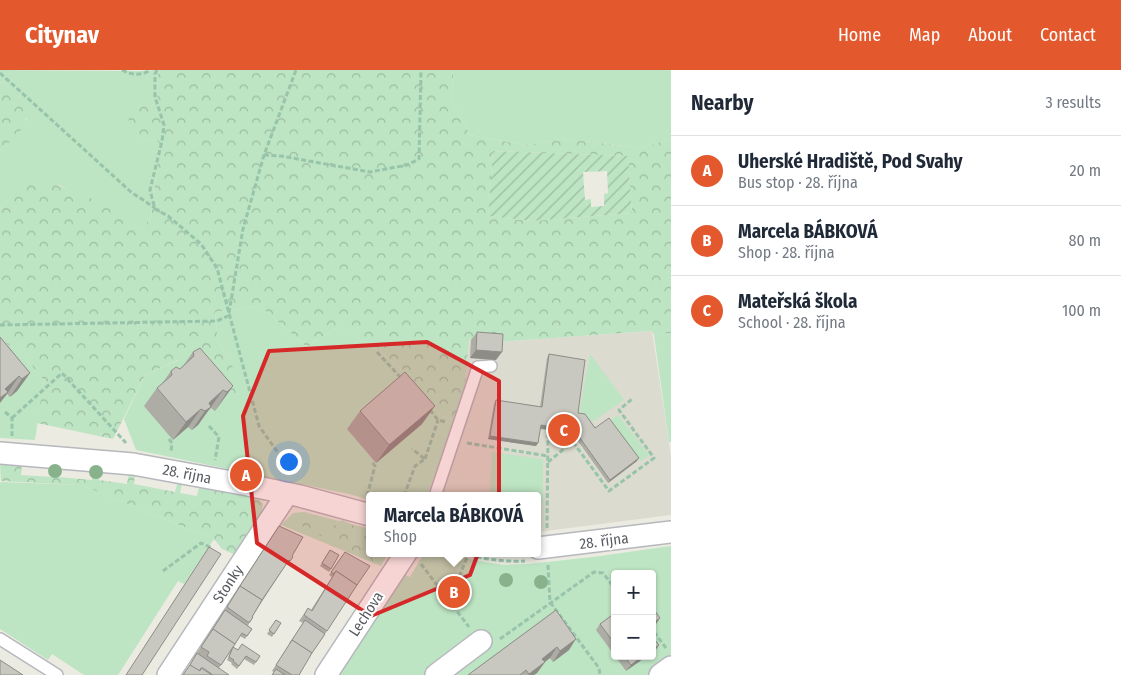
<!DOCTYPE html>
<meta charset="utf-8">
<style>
body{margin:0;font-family:"Fira Sans Condensed",sans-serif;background:#f2f2f3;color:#1f2937}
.controls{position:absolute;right:15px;bottom:15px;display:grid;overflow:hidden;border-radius:5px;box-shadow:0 1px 4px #0004}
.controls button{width:45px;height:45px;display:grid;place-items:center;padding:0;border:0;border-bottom:1px solid #e0e1e3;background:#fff;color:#1f2937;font:25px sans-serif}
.you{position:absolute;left:288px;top:391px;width:18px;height:18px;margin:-12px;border:4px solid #fff;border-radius:50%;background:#1a73e8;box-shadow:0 0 0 8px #1a73e833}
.badge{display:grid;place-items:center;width:32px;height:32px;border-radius:50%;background:#e4582e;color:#fff;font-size:16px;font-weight:700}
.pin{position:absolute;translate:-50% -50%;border:2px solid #fff;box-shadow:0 1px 5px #0006}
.popup{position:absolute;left:366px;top:422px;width:175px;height:65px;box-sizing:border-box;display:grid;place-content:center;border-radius:5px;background:#fff;filter:drop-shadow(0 1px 4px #0005);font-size:16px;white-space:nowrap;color:#747a83}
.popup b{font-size:19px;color:#1f2937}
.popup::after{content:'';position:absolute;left:50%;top:100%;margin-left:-10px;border:10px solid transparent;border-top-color:#fff}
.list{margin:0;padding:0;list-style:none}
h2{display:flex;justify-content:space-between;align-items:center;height:65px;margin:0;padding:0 20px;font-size:21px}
h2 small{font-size:16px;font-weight:400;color:#747a83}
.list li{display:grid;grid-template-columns:32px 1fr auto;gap:15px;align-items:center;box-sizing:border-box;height:70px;padding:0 20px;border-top:1px solid #e0e1e3}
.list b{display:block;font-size:19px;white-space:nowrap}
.list p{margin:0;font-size:16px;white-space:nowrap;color:#747a83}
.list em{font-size:16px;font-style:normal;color:#747a83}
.map{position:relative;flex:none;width:671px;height:605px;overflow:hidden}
header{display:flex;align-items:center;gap:30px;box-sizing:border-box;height:70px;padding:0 25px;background:#e4582e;color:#fff}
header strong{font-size:24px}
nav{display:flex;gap:28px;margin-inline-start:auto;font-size:18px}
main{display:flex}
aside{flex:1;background:#fff}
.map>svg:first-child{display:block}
.education{fill:#dcdbcf}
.green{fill:#bde4c3;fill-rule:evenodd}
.forest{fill:url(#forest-crowns);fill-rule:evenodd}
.garden{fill:url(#garden-furrows);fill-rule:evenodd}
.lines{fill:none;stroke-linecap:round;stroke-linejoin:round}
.lane-casing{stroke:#b6b8bd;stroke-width:14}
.street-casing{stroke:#b6b8bd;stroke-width:24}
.path{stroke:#97c4aa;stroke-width:3;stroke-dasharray:5 2.5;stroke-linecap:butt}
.lane{stroke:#fff;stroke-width:11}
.street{stroke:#fff;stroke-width:21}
.tree{fill:#88b28c}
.wall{fill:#adaca5}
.shaded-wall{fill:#8d8c86}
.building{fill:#c9c8c0;stroke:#8d8c86}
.marked{fill:#d62828;fill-opacity:0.2;stroke:#d62828;stroke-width:4;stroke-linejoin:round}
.labels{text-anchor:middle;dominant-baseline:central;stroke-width:4;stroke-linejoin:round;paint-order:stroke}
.street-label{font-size:15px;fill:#595c61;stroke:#fff}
</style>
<header>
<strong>Citynav</strong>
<nav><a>Home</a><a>Map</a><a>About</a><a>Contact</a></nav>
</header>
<main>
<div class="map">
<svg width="671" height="605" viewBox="0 0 671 605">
<defs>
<pattern id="forest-crowns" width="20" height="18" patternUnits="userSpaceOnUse" patternTransform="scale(1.25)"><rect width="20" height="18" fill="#bde4c3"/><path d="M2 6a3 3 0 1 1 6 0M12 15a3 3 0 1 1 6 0" fill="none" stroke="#9dbca2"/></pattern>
<pattern id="garden-furrows" width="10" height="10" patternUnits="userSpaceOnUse" patternTransform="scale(1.25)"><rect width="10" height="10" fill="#bde4c3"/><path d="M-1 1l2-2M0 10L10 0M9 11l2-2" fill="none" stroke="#9dbca2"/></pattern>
</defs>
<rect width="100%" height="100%" fill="#ecebe1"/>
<path class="education" d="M652 261 671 386V445L538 462V426H440L441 419 459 376 469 269 497 272Z"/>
<g class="green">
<path d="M0 0 138 1 160 0 158 4 157 30 151 36H139L140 72 155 69 160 74 151 147 144 157 134 159 125 153 108 138 59 115 13 124 0 140V81L16 65 27 49 6 14 0 12Z"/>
<path d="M454 0H671V69L640 78 568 69 525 75 470 65 451 29Z"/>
<path d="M260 236 307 277 338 257 372 276 404 301 440 345 454 350 427 426H370V430L349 424 136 380 124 349 145 305 179 290 197 295 235 334 230 290 218 272 215 242Z"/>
<path d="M671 263V372H669L654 265Z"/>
<path d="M0 270 18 280 44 310 35 370 0 368Z"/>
<path d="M590 284 624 330 592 352 579 343Z"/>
<path d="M618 345 649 385 641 391 610 351Z"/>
<path d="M492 382 543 389V433L538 432V426H490Z"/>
<path d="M1 412 81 415 214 469 184 514 178 511 118 605H84L52 584 48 590 0 559V414Z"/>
<path d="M304 442 370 459V483H388L381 496 281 455 293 443Z"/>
<path d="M671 476V605H338L403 504 410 507 420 490 426 483H450L474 490 503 495 528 494 593 487ZM615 504H652V586H615Z"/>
</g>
<g class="forest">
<path d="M160 0H454L451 29 470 65 525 75 568 69 640 78 671 69V263L654 265 652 261H650L497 272 469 269 462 348 454 350 440 345 404 301 372 276 338 257 307 277 260 236 215 242 218 272 230 290 242 324 235 335 197 295 178 290 145 305 113 369 37 353 44 310 18 280 0 270V140L13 124 37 110C60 115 91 126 110 139 118 145 125 153 134 159L144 157 151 147 160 74 155 69 140 72 133 69C128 59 127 52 131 41L139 36H151L157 30 158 4ZM493 81 628 86 632 143 532 151 488 146Z"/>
<path d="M0 12C8 14 14 19 19 26 37 52 19 63 0 81Z"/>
<path d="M0 392 22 393 21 405 52 407 53 397 59 396 58 407 92 410 93 399H99V410L127 414 129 403H135L134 414 175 422 178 411 183 410 180 423 197 426 200 414 257 427 263 434 261 447 236 485 222 479 214 469 81 415 1 411Z"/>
<path d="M310 445 316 446 324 456 329 459 342 450 357 457 365 466 370 464V483H378L375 494 370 488 367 479 364 481 363 484 357 486 331 475 329 464 321 466 304 458 298 450 302 447Z"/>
</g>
<path class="garden" d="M493 81 628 86 632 143 532 151 488 146ZM607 101 608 123 604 124V136L591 137V129L585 130 583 102Z"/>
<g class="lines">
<g class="lane-casing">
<g id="lane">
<path d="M435 426 478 297 491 296"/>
<path d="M0 569 57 605"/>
</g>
</g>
<g class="street-casing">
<g id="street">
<path d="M0 383 133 394 248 415 300 426 370 445"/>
<path d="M538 478 671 462"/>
<path d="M168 605 287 424"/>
<path d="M326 605 406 483"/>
<path d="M436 605 481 571"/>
<path d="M660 605 671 597"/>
</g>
</g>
<g class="path">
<path d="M122 0C132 5 141 6 150 0"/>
<path d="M157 0 155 4V27L164 55 162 71 150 120 155 139 168 146 201 174 217 198 259 356 293 404"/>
<path d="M0 3 131 122 155 138"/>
<path d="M264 85 281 86 370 102 407 95 419 89 421 0"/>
<path d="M229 243 243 159 264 85 296 0"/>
<path d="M0 255 217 251 228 246"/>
<path d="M377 282 402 309"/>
<path d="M430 340 438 350 446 352"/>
<path d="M5 342 12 348V366"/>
<path d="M12 348 62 303 126 373"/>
<path d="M209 356 219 367 215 390"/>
<path d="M169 369 172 373 171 381"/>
<path d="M573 372 609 421 654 388 619 340 632 329"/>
<path d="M467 373 548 386"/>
<path d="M425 389 438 350"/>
<path d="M548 392 575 370"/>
<path d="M367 426 375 396 372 392"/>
<path d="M404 426 415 396 425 389 412 379"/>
<path d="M547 458 548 362"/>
<path d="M462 483C483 489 503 492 525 491"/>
<path d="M421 494 469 557"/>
<path d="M548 495 550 532 599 598 600 605"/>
<path d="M163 501 201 473 212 478"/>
<path d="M442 521 459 507 468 485"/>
<path d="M654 562 666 578"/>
<path d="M500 569 594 502 603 503 615 519"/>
</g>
<use href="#lane" class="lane"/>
<use href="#street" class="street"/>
</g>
<g class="tree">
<circle cx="55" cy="401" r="7"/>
<circle cx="96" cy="402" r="7"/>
<circle cx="506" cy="510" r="7"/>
<circle cx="541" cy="512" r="7"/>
</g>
<g class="wall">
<path d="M477 262 496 290 470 288 471 270Z"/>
<path d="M0 267 30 303 17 321 10 327 7 324 5 326Z"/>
<path d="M193 282 233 316 215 341 211 338 208 341 198 355 192 360 188 357 173 370 144 336 157 318 161 315 171 301 180 299 183 296Z"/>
<path d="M549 284 578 343 637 391 608 413 573 364 540 359 536 376 488 369 494 334 496 330 540 337 547 288Z"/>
<path d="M360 341 422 354 376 393 347 359Z"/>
<path d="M279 456 292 486 290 491 288 494 287 493 252 547 248 556 252 559 245 569 240 566 233 577 238 580 260 586 254 595 244 589 237 599 231 594 232 593 227 590 231 581 219 598 190 595 195 586Z"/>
<path d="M330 480 339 485 329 502 320 496Z"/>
<path d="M345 482 327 561 312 583 299 605H272L274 602 272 601 303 553 299 551 308 538 311 540 332 507 329 505Z"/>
<path d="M449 520 461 521 451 528 447 523Z"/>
<path d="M556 540 569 580 553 592 550 588 545 592 537 603 534 605H468Z"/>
<path d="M615 543V586L596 560 600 554Z"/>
<path d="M276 550 281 553 272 567 267 564Z"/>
<path d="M615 586H647L626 601Z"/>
</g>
<g class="shaded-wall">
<path d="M476 280 502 282 496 290 470 288Z"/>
<path d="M30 303 17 321 10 327 22 309Z"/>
<path d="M19 306 7 324 0 333V325L5 319Z"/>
<path d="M233 316 220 334 215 341 227 322Z"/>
<path d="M223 320 198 355 192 360 205 341 209 333Z"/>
<path d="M435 336 422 354 376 393 389 375Z"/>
<path d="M201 339 188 357 173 370 186 352Z"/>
<path d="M541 355 575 361 573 364 539 358Z"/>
<path d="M490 366 538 373 536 376 488 369Z"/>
<path d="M639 388 637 391 608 413 610 410Z"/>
<path d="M463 518 461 521 451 528 453 525Z"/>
<path d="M660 548 656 554 652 557V554Z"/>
<path d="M576 569 569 580 553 592 560 581Z"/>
<path d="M659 575 655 581 652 582V580Z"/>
<path d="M557 577 550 588 534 600 542 589Z"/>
<path d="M643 586H647L626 601 631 595Z"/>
<path d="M545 592 537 603 534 605H528Z"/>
</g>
<g class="building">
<path d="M477 262 503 264 502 282 476 280Z"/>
<path d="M0 267 30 303 22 309 19 306 5 319 8 322 0 328Z"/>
<path d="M200 278 233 316 227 322 223 320 209 333 211 337 205 341 201 339 186 352 157 318 172 305 171 301 176 297 180 299 194 286 193 282Z"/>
<path d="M549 284 585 290 578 343 585 344 595 358 609 348 639 388 610 410 575 361 541 355 538 373 490 366 496 330 542 337Z"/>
<path d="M405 302 435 336 389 375 360 341Z"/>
<path d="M279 456 303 467 292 486 293 487 290 491 289 490 262 530 240 516 238 519Z"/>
<path d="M209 477 221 484 142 605H126Z"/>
<path d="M330 480 339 485 331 499 322 493Z"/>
<path d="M345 482 370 496 357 515 336 501 334 504 331 502Z"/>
<path d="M336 501 357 515 327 561 304 545 308 538 312 541Z"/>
<path d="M459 512 463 518 453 525 449 520Z"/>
<path d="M240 516 262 530 252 547H253L250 552H248L227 537Z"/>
<path d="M652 537 660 548 652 554Z"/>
<path d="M225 540 252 559 247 566 242 563 235 574 213 559 211 562Z"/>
<path d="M556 540 576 569 560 581 557 577 542 589 545 592 529 604 526 600 520 605H468Z"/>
<path d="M615 543V574L600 554Z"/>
<path d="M276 550 281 553 274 564 269 560Z"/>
<path d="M305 550 325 564 312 583 292 570 290 573Z"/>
<path d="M213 559 235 574 221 595 207 586 209 582 201 577Z"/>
<path d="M652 566 659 575 652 580Z"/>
<path d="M292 570 312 583 299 605H292L276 595Z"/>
<path d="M242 574 260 586 256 592 246 586 239 596 233 591 234 590 229 587 233 577 238 580Z"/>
<path d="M197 583 229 605H213L203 598H201L199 601 190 595Z"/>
<path d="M624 586H643L631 595Z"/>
<path d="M0 590 23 605H0Z"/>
<path d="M190 595 200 601 201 598 212 605H183Z"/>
<path d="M276 599 285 605H272Z"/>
</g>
<path class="marked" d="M427 272 499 311V426L470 505 371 546 257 473 243 346 269 281Z"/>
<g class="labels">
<g class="street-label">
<text transform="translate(187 404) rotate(11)">28. října</text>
<text transform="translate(604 471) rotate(-7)">28. října</text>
<text transform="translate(228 514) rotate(-57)">Stonky</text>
<text transform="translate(366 544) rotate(-57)">Lechova</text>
</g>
</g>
</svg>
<div class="controls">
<button>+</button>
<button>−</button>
</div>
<div class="you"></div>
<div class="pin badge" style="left:246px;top:405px">A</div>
<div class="pin badge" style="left:454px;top:522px">B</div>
<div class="popup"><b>Marcela BÁBKOVÁ</b>Shop</div>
<div class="pin badge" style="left:564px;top:360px">C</div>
</div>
<aside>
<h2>Nearby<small>3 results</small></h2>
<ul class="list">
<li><span class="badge">A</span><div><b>Uherské Hradiště, Pod Svahy</b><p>Bus stop · 28. října</p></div><em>20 m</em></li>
<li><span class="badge">B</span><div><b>Marcela BÁBKOVÁ</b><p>Shop · 28. října</p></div><em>80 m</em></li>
<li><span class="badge">C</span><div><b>Mateřská škola</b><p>School · 28. října</p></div><em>100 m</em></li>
</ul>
</aside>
</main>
